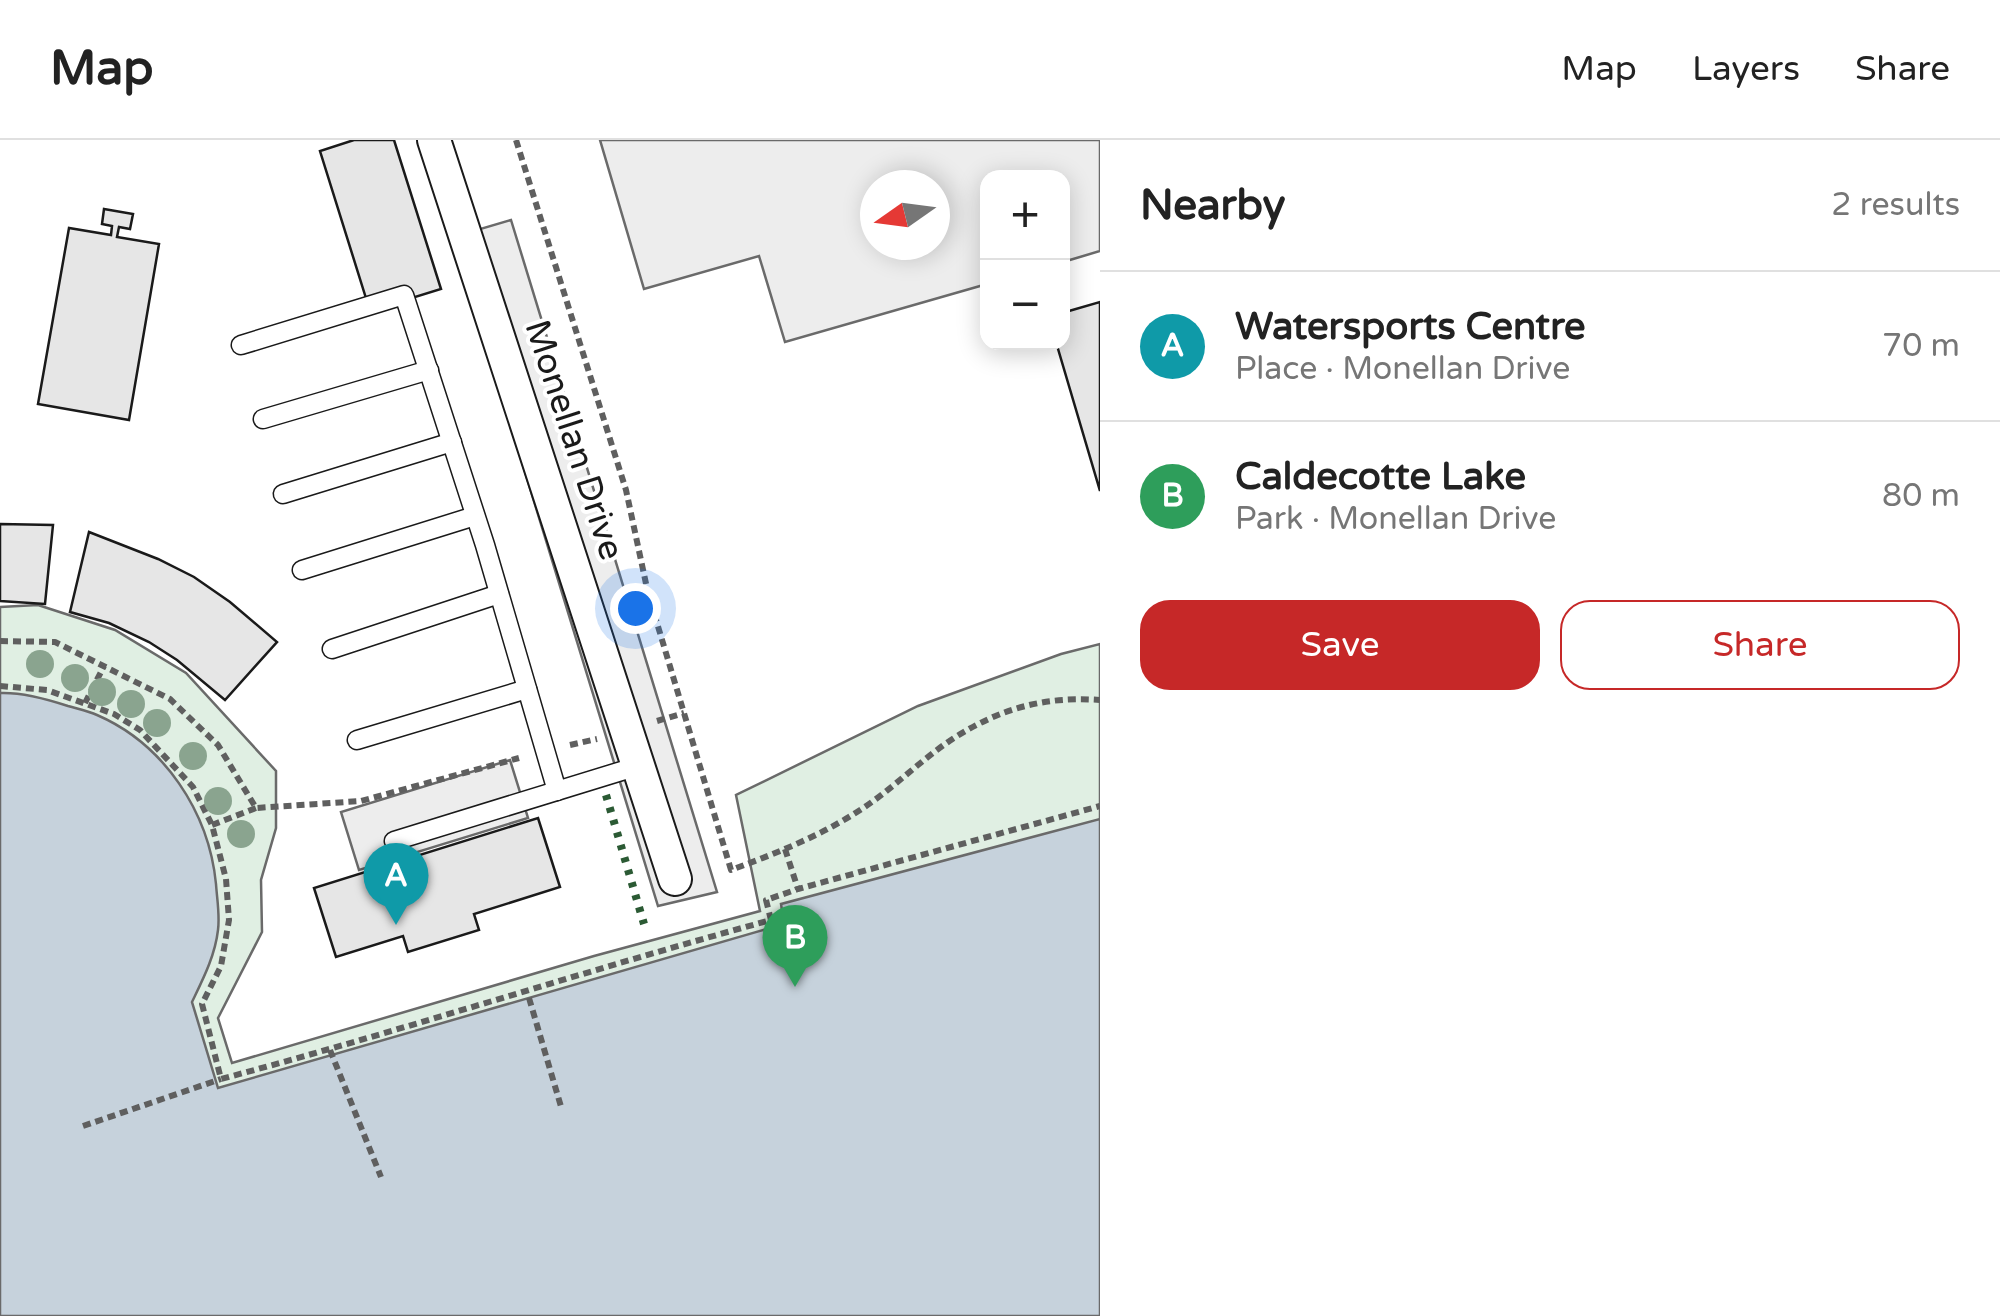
<!DOCTYPE html>
<meta charset="utf-8">
<style>
body{margin:0;font-family:"Varela Round",sans-serif;background:#f6f6f6;color:#222}
.controls{position:absolute;right:30px;top:30px;display:grid;overflow:hidden;border-radius:20px;box-shadow:0 5px 25px #0003}
.controls button{width:90px;height:90px;display:grid;place-items:center;padding:0;border:0;border-bottom:2px solid #e0e0e0;background:#fff;color:#222;font:50px sans-serif}
.compass{position:absolute;left:860px;top:30px;width:90px;height:90px;border-radius:50%;background:#fff;box-shadow:0 5px 25px #0003;rotate:256deg}
.you{position:absolute;left:635px;top:468px;width:35px;height:35px;margin:-25px;border:8px solid #fff;border-radius:50%;background:#1a73e8;box-shadow:0 0 0 15px #1a73e833}
.badge{display:grid;place-items:center;width:65px;height:65px;border-radius:50%;background:#c62828;color:#fff;font-size:32px;font-weight:700}
.pin{position:absolute;translate:-50% -82px;filter:drop-shadow(0 2px 5px #0008)}
.pin::after{content:'';position:absolute;top:52px;width:35px;height:30px;background:inherit;clip-path:polygon(0 0,100% 0,50% 100%)}
.list{margin:0;padding:0;list-style:none}
h2{display:flex;justify-content:space-between;align-items:center;height:130px;margin:0;padding:0 40px;font-size:42px}
h2 small{font-size:32px;font-weight:400;color:#767676}
.list li{display:grid;grid-template-columns:65px 1fr auto;gap:30px;align-items:center;box-sizing:border-box;height:150px;padding:0 40px;border-top:2px solid #e0e0e0}
.list b{display:block;font-size:38px;white-space:nowrap}
.list p{margin:0;font-size:32px;white-space:nowrap;color:#767676}
.list em{font-size:32px;font-style:normal;color:#767676}
.actions{display:flex;gap:20px;padding:30px 40px}
.actions a{flex:1;padding:22px 0;border:2px solid #c62828;border-radius:30px;text-align:center;font-size:35px;color:#c62828}
.actions .main{background:#c62828;color:#fff}
.map{position:relative;flex:none;width:1100px;height:1176px;overflow:hidden}
header{display:flex;align-items:center;gap:60px;box-sizing:border-box;height:140px;padding:0 50px;background:#fff;border-bottom:2px solid #e0e0e0}
header strong{font-size:48px}
nav{display:flex;gap:55px;margin-inline-start:auto;font-size:35px}
main{display:flex}
aside{flex:1;background:#fff}
.map>svg:first-child{display:block}
.green{fill:#e0efe3;stroke:#6a6a6a;stroke-width:2.5}
.parking{fill:#ededed;stroke:#6a6a6a;stroke-width:2.5;fill-rule:evenodd}
.water{fill:#c6d2dc;stroke:#6a6a6a;stroke-width:2.5}
.building{fill:#e6e6e6;stroke:#1a1a1a;stroke-width:2.5}
.lines{fill:none;stroke-linecap:round;stroke-linejoin:round}
.lane-casing{stroke:#1a1a1a;stroke-width:21}
.street-casing{stroke:#1a1a1a;stroke-width:36}
.path{stroke:#5f5f5f;stroke-width:6;stroke-dasharray:8 5;stroke-linecap:butt}
.lane{stroke:#fff;stroke-width:18}
.street{stroke:#fff;stroke-width:32}
.hedge{stroke:#2b5a34;stroke-width:8;stroke-dasharray:5 8;stroke-linecap:butt}
.tree{fill:#8aa48f}
.labels{text-anchor:middle;dominant-baseline:central;stroke-width:8;stroke-linejoin:round;paint-order:stroke}
.street-label{font-size:35px;fill:#1a1a1a;stroke:#fff}
</style>
<header>
<strong>Map</strong>
<nav><a>Map</a><a>Layers</a><a>Share</a></nav>
</header>
<main>
<div class="map">
<svg width="1100" height="1176" viewBox="0 0 1100 1176">
<rect width="100%" height="100%" fill="#fff"/>
<path class="green" d="M38 465 115 490 186 533 276 631V688L261 740 262 792 218 878 232 923 594 816 760 771 736 655 918 566 1061 514 1100 504V1176H0V467Z"/>
<g class="parking">
<path d="M600 0H1100V111L1063 122 1062 38H988L987 144 785 202 759 116 644 149ZM875 45H935V105H875Z"/>
<path d="M511 80 717 752 658 766 453 97Z"/>
<path d="M510 620 528 678 359 730 341 672Z"/>
</g>
<path class="water" d="M0 553C23 552 47 559 68 566 78 569 88 571 97 575 164 604 209 672 216 744 217 759 220 775 218 790 215 816 203 839 192 862L218 948 784 784 781 764 1100 679V1176H0Z"/>
<g class="building">
<path d="M354 0H394L441 149 370 171 320 11Z"/>
<path d="M104 69 133 74 130 89 119 87 117 97 159 104 129 280 38 264 69 88 111 95 112 86 102 84Z"/>
<path d="M1100 162V351L1056 202H1062V173Z"/>
<path d="M0 384 53 385 45 464 0 461Z"/>
<path d="M89 392 158 419 194 437 230 462 277 502 225 560 177 520 149 502 109 483 70 472Z"/>
<path d="M538 678 560 747 474 774 479 790 408 812 403 796 336 817 314 748Z"/>
</g>
<g class="lines">
<g class="lane-casing">
<g id="lane">
<path d="M241 205 404 155 485 405 557 651"/>
<path d="M263 279 429 230"/>
<path d="M283 354 452 302"/>
<path d="M302 430 475 376"/>
<path d="M332 509 499 454"/>
<path d="M357 600 527 549"/>
<path d="M394 701 638 626"/>
</g>
</g>
<g class="street-casing">
<path id="street" d="M434 0 675 739"/>
</g>
<g class="path">
<path d="M516 0 626 350 648 453 731 730C774 714 818 697 857 672 891 651 920 620 954 598 1001 568 1046 556 1100 560"/>
<path d="M0 501 55 502 170 559 218 605 256 668 361 661 519 618"/>
<path d="M0 546 47 550 114 574 140 590 193 647 212 685 226 739 229 780 221 826 202 864 221 939C405 890 587 830 771 780L766 760 798 749 1100 666"/>
<path d="M85 563 104 526"/>
<path d="M657 581 684 573"/>
<path d="M570 605 597 599"/>
<path d="M212 685 256 668"/>
<path d="M785 709 798 749"/>
<path d="M529 858 562 970"/>
<path d="M330 910 381 1037"/>
<path d="M83 986 221 939"/>
</g>
<use href="#lane" class="lane"/>
<use href="#street" class="street"/>
<path class="hedge" d="M606 655 644 784"/>
</g>
<g class="tree">
<circle cx="40" cy="524" r="14"/>
<circle cx="75" cy="538" r="14"/>
<circle cx="102" cy="552" r="14"/>
<circle cx="131" cy="564" r="14"/>
<circle cx="157" cy="583" r="14"/>
<circle cx="193" cy="616" r="14"/>
<circle cx="218" cy="661" r="14"/>
<circle cx="241" cy="694" r="14"/>
</g>
<g class="labels">
<g class="street-label">
<text transform="translate(574 300) rotate(72)">Monellan Drive</text>
</g>
</g>
</svg>
<div class="controls">
<button>+</button>
<button>−</button>
</div>
<svg class="compass" viewBox="-18 -18 36 36"><path d="M0-13l5 13h-10z" fill="#e53935"/><path d="M0 13l5-13h-10z" fill="#767676"/></svg>
<div class="you"></div>
<div class="pin badge" style="left:396px;top:785px;background:#0f9aa8">A</div>
<div class="pin badge" style="left:795px;top:847px;background:#2e9e5b">B</div>
</div>
<aside>
<h2>Nearby<small>2 results</small></h2>
<ul class="list">
<li><span class="badge" style="background:#0f9aa8">A</span><div><b>Watersports Centre</b><p>Place · Monellan Drive</p></div><em>70 m</em></li>
<li><span class="badge" style="background:#2e9e5b">B</span><div><b>Caldecotte Lake</b><p>Park · Monellan Drive</p></div><em>80 m</em></li>
</ul>
<div class="actions"><a class="main">Save</a><a>Share</a></div>
</aside>
</main>
